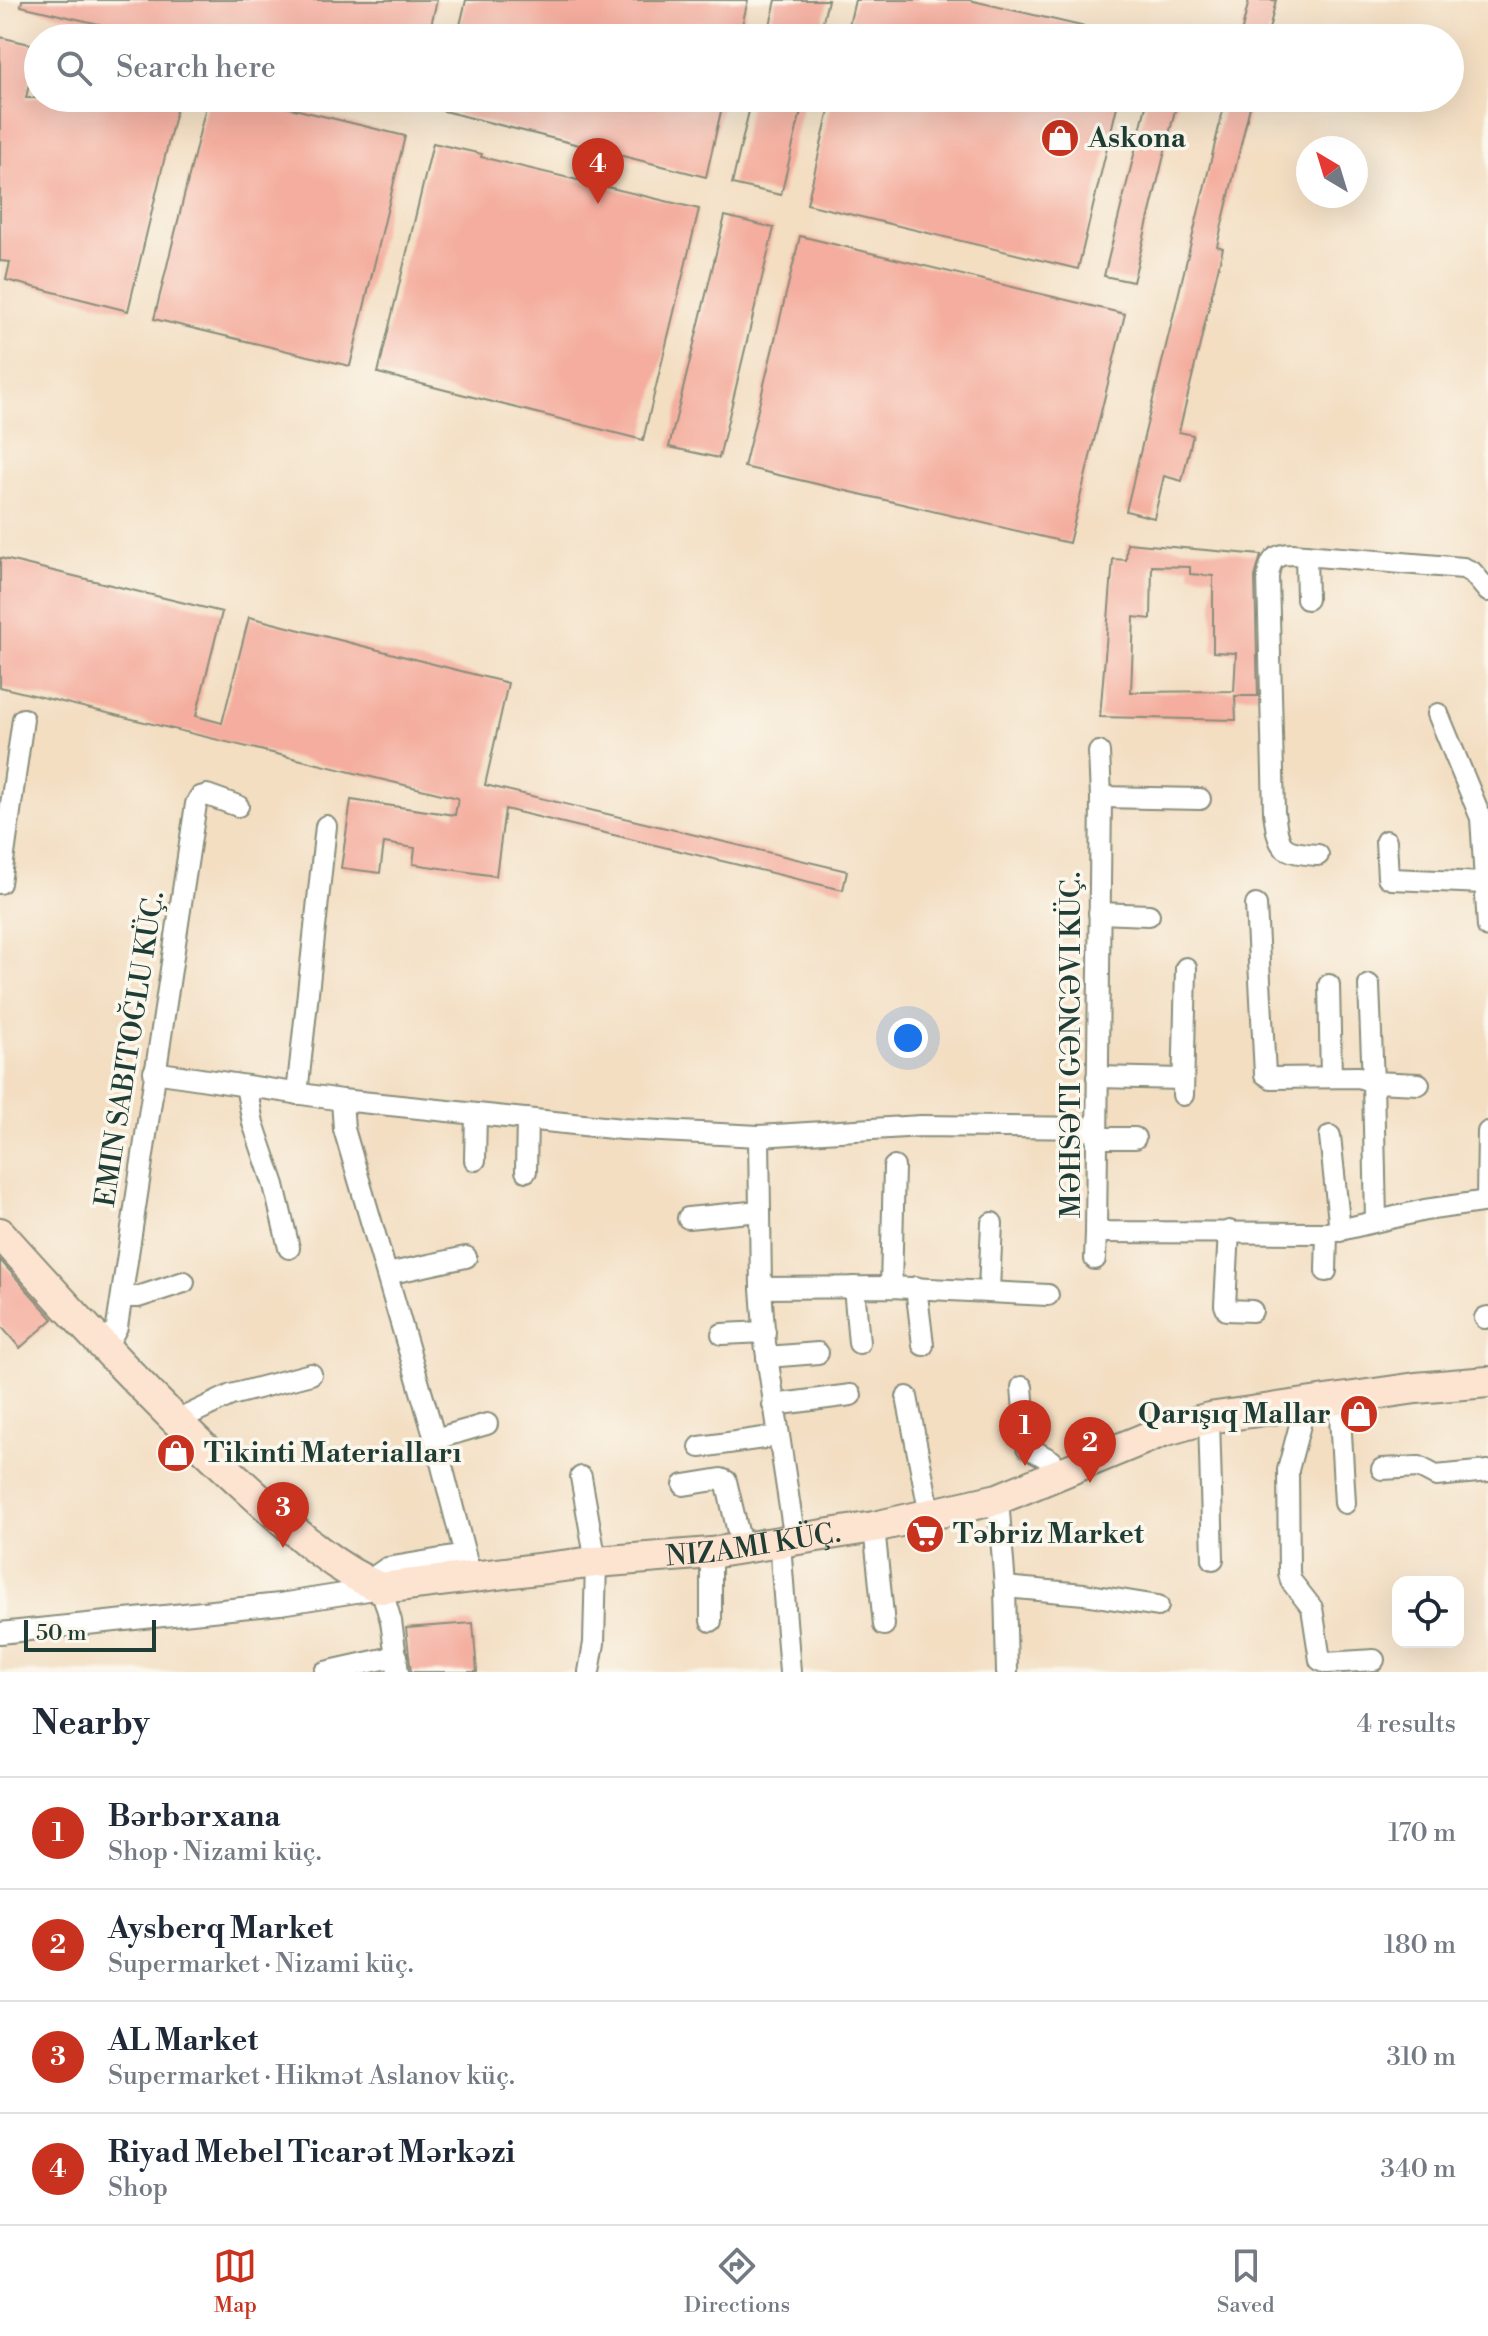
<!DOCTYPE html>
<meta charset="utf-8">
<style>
body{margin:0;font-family:"Libre Bodoni",serif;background:#f6f6f7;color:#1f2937}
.controls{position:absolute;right:24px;bottom:24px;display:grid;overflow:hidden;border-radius:16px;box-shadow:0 8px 32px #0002}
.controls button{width:72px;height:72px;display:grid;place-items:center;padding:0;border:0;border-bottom:2px solid #e0e1e3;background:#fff;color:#1f2937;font:40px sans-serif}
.compass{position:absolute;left:1296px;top:136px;width:72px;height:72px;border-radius:50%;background:#fff;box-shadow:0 8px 32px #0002;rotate:322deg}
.scale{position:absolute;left:24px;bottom:20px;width:132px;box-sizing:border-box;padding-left:8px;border:4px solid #1f3d34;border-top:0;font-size:22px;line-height:28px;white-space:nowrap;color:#1f3d34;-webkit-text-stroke:6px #fbf7ec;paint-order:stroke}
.you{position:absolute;left:908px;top:1038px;width:28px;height:28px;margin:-20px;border:6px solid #fff;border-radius:50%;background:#1a73e8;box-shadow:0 0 0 12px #1a73e833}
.badge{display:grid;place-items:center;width:52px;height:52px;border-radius:50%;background:#c8321e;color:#fff;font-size:26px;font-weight:700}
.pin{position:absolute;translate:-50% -66px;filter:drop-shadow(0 2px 4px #0008)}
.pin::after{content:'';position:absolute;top:42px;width:28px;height:24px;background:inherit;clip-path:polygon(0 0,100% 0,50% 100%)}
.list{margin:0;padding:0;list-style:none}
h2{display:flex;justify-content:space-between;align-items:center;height:104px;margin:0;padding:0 32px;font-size:34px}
h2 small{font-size:26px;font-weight:400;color:#747a83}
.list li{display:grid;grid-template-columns:52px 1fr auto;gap:24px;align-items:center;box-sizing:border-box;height:112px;padding:0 32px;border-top:2px solid #e0e1e3}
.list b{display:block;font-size:30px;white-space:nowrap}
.list p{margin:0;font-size:26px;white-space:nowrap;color:#747a83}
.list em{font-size:26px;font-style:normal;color:#747a83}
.icon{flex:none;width:44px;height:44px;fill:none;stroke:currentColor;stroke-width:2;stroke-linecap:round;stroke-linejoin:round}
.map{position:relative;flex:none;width:1488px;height:1672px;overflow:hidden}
.search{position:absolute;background:#fff;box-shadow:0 8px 32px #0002;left:24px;right:24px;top:24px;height:88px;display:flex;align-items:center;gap:20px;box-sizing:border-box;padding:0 28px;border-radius:44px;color:#747a83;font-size:30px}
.sheet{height:552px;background:#fff}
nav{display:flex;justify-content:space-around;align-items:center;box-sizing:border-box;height:112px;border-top:2px solid #e0e1e3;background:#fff;font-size:22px;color:#747a83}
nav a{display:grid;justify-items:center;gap:4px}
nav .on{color:#c8321e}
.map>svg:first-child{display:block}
.building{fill:#f4ad9e;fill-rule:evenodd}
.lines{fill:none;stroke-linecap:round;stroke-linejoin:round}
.street-casing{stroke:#898e7b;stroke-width:24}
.secondary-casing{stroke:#898e7b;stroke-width:34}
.street{stroke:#fff;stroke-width:20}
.secondary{stroke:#fde4d1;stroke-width:30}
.labels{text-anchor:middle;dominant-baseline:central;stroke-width:7;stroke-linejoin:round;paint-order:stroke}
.poi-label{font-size:28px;font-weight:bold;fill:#1f3d34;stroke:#fbf7ec;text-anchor:start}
.street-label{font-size:28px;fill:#1f3d34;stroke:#fbf7ec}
</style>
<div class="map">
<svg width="1488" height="1672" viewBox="0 0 1488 1672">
<rect width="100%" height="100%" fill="#fbf7ec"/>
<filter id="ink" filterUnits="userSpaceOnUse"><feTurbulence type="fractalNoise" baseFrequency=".0125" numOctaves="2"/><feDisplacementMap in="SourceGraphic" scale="16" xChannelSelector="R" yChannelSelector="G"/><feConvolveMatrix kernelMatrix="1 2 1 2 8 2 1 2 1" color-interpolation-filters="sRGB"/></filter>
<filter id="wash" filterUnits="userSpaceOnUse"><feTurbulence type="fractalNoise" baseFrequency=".006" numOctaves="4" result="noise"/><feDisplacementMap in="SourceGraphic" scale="32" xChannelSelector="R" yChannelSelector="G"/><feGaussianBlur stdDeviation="1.8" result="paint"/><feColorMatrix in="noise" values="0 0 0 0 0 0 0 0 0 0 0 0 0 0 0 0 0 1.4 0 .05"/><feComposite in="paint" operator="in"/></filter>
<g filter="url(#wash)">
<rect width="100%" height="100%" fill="#f3dec2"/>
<g id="blocks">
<g class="building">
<path d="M22 0H437L428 38H145L146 35 21 6Z"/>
<path d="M466 0H748L739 38H457Z"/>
<path d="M776 0H828L819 38H767Z"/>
<path d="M855 0H969L1107 32 1106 38H846Z"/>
<path d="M1249 0H1276L1267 38H1240Z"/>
<path d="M0 37 38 46 26 98H179L128 311 6 280 10 262 0 261Z"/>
<path d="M208 98H249L405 136 350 366 154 319Z"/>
<path d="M443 98H724L706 177 440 110Z"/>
<path d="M752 98H804L781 195 732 184Z"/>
<path d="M832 98H1119L1078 269 807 204Z"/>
<path d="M1148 98H1178L1133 282 1104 276Z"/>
<path d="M1226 98H1252L1217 246 1223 248 1179 432 1193 435 1182 481 1164 476 1154 518 1126 511Z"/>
<path d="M433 143 482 154 481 157 699 209 643 440 378 373Z"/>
<path d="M725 216 774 228 719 458 669 447Z"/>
<path d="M800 236 1125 314 1069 543 744 467Z"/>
<path d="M1127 543 1261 555 1255 577 1258 696H1235L1236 720 1100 717 1113 559 1126 560ZM1152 566 1190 567V574L1213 576V652L1236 653 1234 691 1131 692 1134 617 1151 619Z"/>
<path d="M0 558 222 612 196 716 222 723 249 617 508 683 485 785 847 871 843 890 505 809 496 876 413 864 415 848 384 843 380 873 341 868 351 800 455 815 458 798 0 687Z"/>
<path d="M0 1260 53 1319 20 1348 0 1325Z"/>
<path d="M473 1623 477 1672H411L406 1628Z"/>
</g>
</g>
</g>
<g filter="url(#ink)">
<use href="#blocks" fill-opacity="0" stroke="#898e7b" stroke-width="2"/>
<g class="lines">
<g class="street-casing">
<g id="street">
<path d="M1306 555 1307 599"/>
<path d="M1438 714 1481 818 1488 927"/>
<path d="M1099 752 1101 797 1096 1232 1327 1233 1425 1210 1488 1201"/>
<path d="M1101 797 1200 799"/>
<path d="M1386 841 1388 877 1392 879 1484 883"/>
<path d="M1318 855C1280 852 1279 850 1274 812L1268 577C1270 560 1275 554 1292 554L1463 568 1472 572 1488 591"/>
<path d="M0 883 23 719"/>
<path d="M1256 905 1265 1074 1271 1078 1359 1077 1373 1082 1376 1220"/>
<path d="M1099 913 1149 915"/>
<path d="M1329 985 1331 1076"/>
<path d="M1369 985 1373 1082 1419 1084"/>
<path d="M154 1072 342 1100 622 1129 759 1136 921 1126 1097 1128"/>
<path d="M1097 1077 1183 1079"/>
<path d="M246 1086 253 1123 274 1185 289 1248"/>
<path d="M297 1094 326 826"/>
<path d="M1183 1095 1186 968"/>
<path d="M342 1100 344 1129 435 1439 471 1578"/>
<path d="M759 1136 761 1288 765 1343 795 1541"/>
<path d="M1330 1136 1340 1231"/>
<path d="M1096 1138H1135"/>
<path d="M475 1160 476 1114"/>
<path d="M526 1171 527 1119"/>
<path d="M1487 1201 1488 1132"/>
<path d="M688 1218 760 1211"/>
<path d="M1229 1231 1225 1305 1227 1310 1252 1311"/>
<path d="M1095 1259 1096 1232"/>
<path d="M1326 1271 1327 1233"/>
<path d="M387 1274 466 1257"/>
<path d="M854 1287 859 1343"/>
<path d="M891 1287 894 1167"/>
<path d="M916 1287 923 1345"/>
<path d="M761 1288 891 1287 1048 1295"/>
<path d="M989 1290 992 1223"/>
<path d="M122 1297H138L184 1282"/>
<path d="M1485 1318 1488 1317"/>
<path d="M722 1334 765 1332"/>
<path d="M106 1347 117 1327 196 804 200 797 207 795 238 806"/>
<path d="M767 1357 818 1353"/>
<path d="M1022 1387 1027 1447 1052 1461 1059 1475"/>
<path d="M907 1397 930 1515"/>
<path d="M1339 1399 1345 1503"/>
<path d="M1301 1404V1421L1288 1470 1289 1573 1291 1581 1312 1608 1320 1660 1327 1663 1374 1660"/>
<path d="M773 1405 851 1395"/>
<path d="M1209 1418 1213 1559"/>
<path d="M176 1421 231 1395 311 1374"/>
<path d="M435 1439 487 1424"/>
<path d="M700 1447 778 1436"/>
<path d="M1382 1469 1419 1467 1436 1476 1488 1471"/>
<path d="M581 1477 596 1562 594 1643 589 1672"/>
<path d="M684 1485 721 1479 726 1481 742 1549"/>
<path d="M998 1499 1005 1587 1007 1672"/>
<path d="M874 1527 884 1625"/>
<path d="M780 1544 790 1672"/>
<path d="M367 1582 387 1568 465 1555"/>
<path d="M1005 1587 1084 1594 1158 1606"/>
<path d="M711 1621V1553"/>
<path d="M0 1633 280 1604 381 1588 391 1621 398 1672"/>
<path d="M325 1672 397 1656"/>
</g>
</g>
<g class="secondary-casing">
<g id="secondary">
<path id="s1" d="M0 1233C80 1322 161 1410 250 1491 291 1528 330 1567 381 1588L596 1562 711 1553 874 1527 998 1499 1163 1431 1209 1418 1416 1388 1488 1382"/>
</g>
</g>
<use href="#street" class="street"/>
<use href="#secondary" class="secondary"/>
</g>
</g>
<defs>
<g id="shop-disc" transform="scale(2)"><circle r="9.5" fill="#c8321e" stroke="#fbf7ec"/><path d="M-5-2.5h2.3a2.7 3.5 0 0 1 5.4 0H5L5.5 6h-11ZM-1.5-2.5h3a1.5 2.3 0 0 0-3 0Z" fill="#fff"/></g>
<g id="supermarket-disc" transform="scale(2)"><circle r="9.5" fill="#c8321e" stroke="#fbf7ec"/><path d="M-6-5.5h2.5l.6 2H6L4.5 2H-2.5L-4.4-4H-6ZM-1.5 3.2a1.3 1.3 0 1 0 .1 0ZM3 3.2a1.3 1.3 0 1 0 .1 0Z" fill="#fff"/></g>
</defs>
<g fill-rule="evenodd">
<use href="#shop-disc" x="1060" y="138"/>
<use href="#shop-disc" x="1359" y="1414"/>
<use href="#shop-disc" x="176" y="1453"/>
<use href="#supermarket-disc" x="925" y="1534"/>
</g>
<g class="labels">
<g class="poi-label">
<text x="1088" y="138">Askona</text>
<text x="1331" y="1414" text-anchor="end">Qarışıq Mallar</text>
<text x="204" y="1453">Tikinti Materialları</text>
<text x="953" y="1534">Təbriz Market</text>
</g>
<g class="street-label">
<text transform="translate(1071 1045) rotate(-90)">MƏHSƏTI GƏNCƏVI KÜÇ.</text>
<text transform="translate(130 1049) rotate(-81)">EMIN SABITOĞLU KÜÇ.</text>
<text stroke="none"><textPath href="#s1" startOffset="898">NIZAMI KÜÇ.</textPath></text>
</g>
</g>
</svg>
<div class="controls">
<button><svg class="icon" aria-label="locate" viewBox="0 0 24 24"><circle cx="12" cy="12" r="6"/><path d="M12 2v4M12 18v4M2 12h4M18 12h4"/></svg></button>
</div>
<svg class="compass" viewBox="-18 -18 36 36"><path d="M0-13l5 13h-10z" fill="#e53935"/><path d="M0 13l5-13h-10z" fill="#747a83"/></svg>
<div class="scale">50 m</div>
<div class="you"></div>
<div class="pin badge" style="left:1025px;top:1466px">1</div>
<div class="pin badge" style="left:1090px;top:1483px">2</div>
<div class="pin badge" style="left:283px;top:1548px">3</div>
<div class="pin badge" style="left:598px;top:204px">4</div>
<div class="search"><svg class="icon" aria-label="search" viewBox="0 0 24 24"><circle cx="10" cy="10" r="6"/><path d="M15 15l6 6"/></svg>Search here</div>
</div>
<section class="sheet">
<h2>Nearby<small>4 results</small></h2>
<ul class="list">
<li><span class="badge">1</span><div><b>Bərbərxana</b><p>Shop · Nizami küç.</p></div><em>170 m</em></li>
<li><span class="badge">2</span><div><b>Aysberq Market</b><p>Supermarket · Nizami küç.</p></div><em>180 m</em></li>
<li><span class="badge">3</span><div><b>AL Market</b><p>Supermarket · Hikmət Aslanov küç.</p></div><em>310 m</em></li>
<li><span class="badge">4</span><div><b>Riyad Mebel Ticarət Mərkəzi</b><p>Shop</p></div><em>340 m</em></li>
</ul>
</section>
<nav>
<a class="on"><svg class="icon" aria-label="map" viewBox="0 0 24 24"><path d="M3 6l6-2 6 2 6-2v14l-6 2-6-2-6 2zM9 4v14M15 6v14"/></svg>Map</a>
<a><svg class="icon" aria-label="directions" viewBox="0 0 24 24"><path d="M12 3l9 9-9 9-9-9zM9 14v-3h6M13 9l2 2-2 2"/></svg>Directions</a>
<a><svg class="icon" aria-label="saved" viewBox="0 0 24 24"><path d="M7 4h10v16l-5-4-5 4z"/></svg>Saved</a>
</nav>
